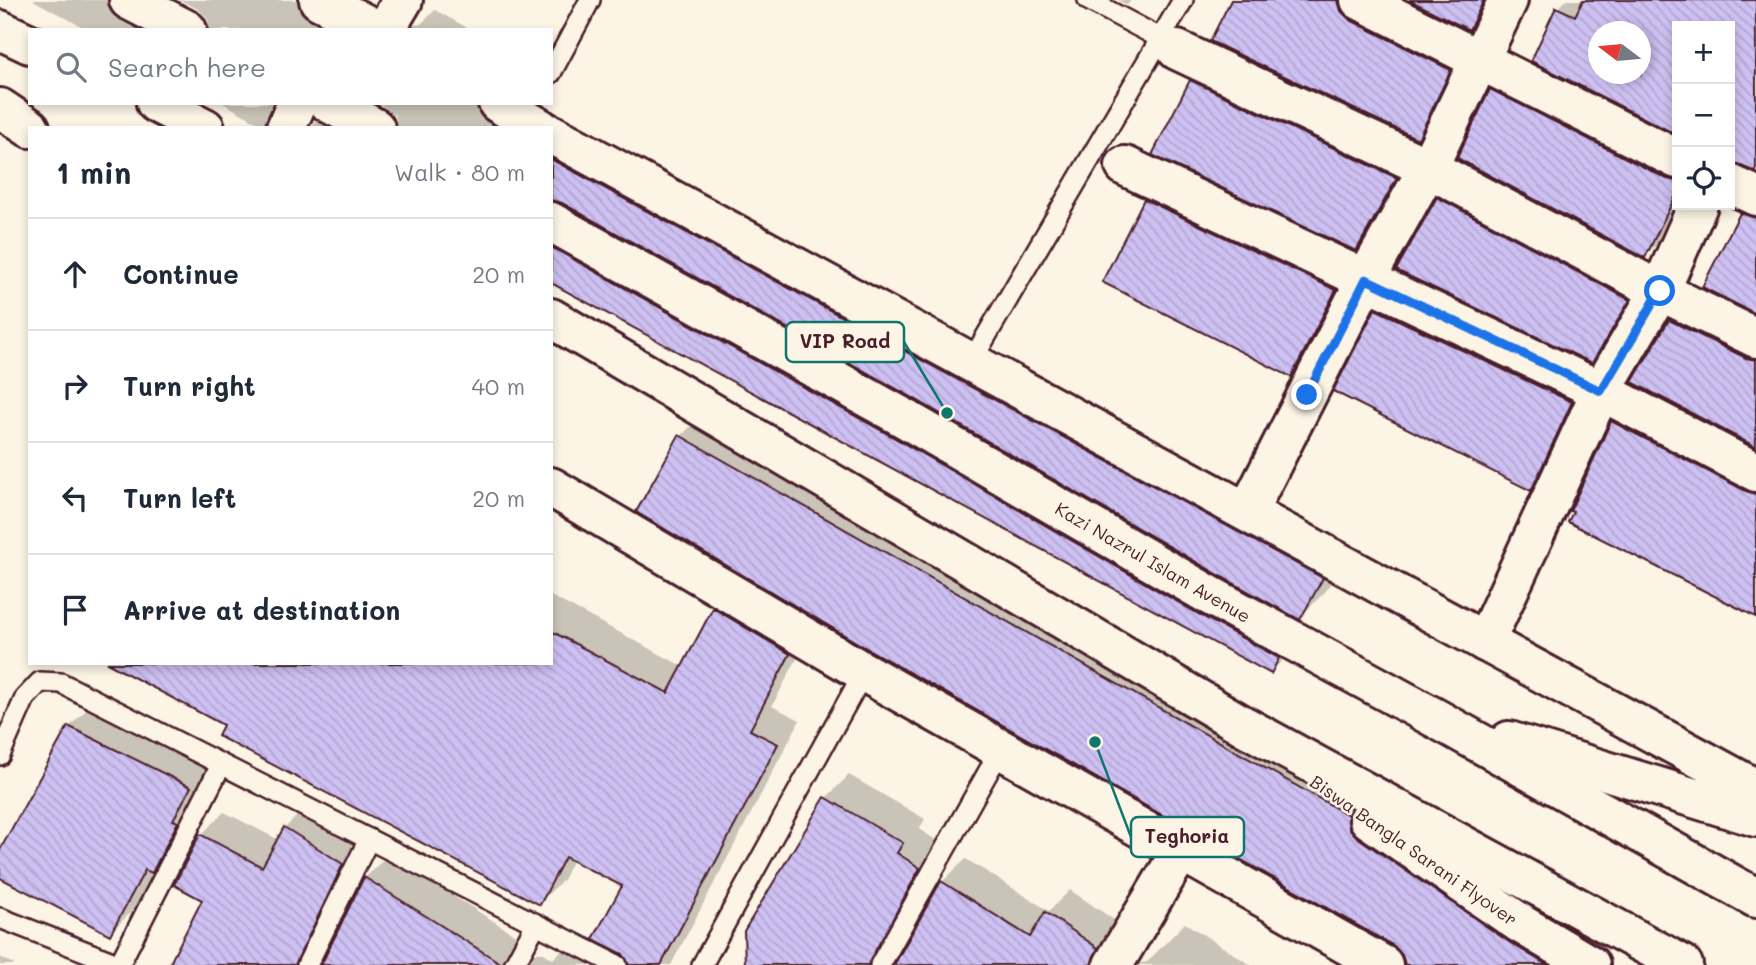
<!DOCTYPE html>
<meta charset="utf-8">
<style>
body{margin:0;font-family:Mali,sans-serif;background:#f2f2f3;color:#1f2937}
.controls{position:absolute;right:21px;top:21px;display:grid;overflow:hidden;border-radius:0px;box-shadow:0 4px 10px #0003}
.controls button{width:63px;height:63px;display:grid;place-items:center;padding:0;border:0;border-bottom:2px solid #e0e1e3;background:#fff;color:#1f2937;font:35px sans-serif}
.compass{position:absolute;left:1588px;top:21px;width:63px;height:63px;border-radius:50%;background:#fff;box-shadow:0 4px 10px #0003;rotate:286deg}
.stop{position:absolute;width:21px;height:21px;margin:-16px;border:5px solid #1a73e8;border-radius:50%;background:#fff}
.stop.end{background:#1a73e8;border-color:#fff;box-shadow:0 2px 7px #0008}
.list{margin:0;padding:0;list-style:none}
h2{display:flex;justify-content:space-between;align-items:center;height:91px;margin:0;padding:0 28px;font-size:30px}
h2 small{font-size:23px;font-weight:400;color:#747a83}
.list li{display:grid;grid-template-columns:46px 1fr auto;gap:21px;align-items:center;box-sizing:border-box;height:112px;padding:0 28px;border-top:2px solid #e0e1e3}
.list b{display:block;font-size:26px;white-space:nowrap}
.list em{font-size:23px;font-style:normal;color:#747a83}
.icon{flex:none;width:38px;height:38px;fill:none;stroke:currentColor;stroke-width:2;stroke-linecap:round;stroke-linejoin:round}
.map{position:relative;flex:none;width:1756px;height:965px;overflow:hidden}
.search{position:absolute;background:#fff;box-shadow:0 4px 10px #0003;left:28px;top:28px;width:525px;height:77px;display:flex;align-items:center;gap:18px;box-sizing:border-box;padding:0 24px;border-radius:0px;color:#747a83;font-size:26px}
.panel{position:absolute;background:#fff;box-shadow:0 4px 10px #0003;left:28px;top:126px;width:525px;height:539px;border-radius:0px}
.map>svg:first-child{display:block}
.shadow{fill:#0003;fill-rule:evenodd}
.building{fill:url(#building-back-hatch);stroke:#4a1f2b;stroke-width:2;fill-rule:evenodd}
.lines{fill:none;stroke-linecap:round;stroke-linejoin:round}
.lane-casing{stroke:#4a1f2b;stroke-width:24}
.street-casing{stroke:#4a1f2b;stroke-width:44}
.secondary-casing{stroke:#4a1f2b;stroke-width:44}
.primary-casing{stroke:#4a1f2b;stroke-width:44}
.lane{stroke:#fcf5e5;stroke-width:19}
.street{stroke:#fcf5e5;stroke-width:38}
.secondary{stroke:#fcf5e5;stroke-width:38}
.primary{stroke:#fcf5e5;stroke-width:38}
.route{stroke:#1a73e8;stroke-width:9}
.labels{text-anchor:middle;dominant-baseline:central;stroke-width:5;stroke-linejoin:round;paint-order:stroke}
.street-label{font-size:18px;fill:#4a1f2b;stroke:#fcf5e5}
.leader{fill:none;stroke:#0f766e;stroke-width:2.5}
.callout-dot{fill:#0f766e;stroke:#fcf5e5;stroke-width:2.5}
.callout{fill:#fcf5e5;stroke:#0f766e;stroke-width:2.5}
.callout-label{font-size:19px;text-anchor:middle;font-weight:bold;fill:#4a1f2b}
</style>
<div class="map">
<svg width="1756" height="965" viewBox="0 0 1756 965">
<defs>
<pattern id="building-back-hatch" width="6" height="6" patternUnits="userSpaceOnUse" patternTransform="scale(1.75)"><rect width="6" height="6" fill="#cdc0f2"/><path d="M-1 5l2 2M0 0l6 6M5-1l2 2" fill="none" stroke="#b2a5d0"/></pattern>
</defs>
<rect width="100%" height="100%" fill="#fcf5e5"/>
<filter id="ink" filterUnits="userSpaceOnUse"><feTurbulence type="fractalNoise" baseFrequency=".0143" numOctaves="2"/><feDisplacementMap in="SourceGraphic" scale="14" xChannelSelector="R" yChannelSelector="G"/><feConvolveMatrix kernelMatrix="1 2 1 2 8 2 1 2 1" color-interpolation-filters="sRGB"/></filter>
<g filter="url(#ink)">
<g class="shadow">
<path d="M33 0H157L209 25 207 18 198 9 180 0H347L404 26 421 24 435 10 471 30H88Z"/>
<path d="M1118 0H1131L1127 5Z"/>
<path d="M1233 0H1373L1470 49 1438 116 1417 137Z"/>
<path d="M1413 0H1493L1490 7 1469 28Z"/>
<path d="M1566 0H1756V170L1740 162H1730V26H1677V133L1533 60 1558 8ZM1598 32H1640V74H1598Z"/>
<path d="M1217 55 1422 151 1382 223 1356 249 1191 81Z"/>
<path d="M1512 70 1677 153V205L1666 235 1645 256 1491 91Z"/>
<path d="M223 103H287L264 126Z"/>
<path d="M332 103 397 123 395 115 379 103H525L1347 552 1326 591 1300 617 916 398 556 200 558 206 1297 645 1271 672 551 281V128H312L316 119Z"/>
<path d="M1171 174 1361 264 1317 349 1291 375 1145 200Z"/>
<path d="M1459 178 1649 278 1613 340 1592 361 1438 198Z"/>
<path d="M1756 199V312L1741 214Z"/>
<path d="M1398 289 1592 380 1551 468 1530 489 1336 390 1377 310Z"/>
<path d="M1695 296 1756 326V445L1670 321Z"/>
<path d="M1637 397 1756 459V615L1613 422Z"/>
<path d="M707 410 1535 916 1567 965H1406L1403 952 1395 945 639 511 681 436Z"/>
<path d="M738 586 812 630 772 706 800 720 671 965H182L204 899 201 835 224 812 279 840 285 828 308 805 365 841 320 949 328 953 365 878 388 855 525 941 526 947 533 953H544L553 959 576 936 598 947 602 942 624 886 573 859 563 880 539 903 551 663V596L684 667 715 609Z"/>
<path d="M95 701 215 760 178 845 160 863 136 907 110 933 0 876V854L69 727Z"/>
<path d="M849 775 925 819 919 829 942 844 892 947 898 953H903L942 882 966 859 1049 911 1070 890 1120 924 1126 961 1136 964 1147 962 1185 923 1251 965H747L826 798Z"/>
<path d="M0 957 15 965H0Z"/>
</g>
<g class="building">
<path d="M1231 0H1338L1341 11 1350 20 1451 70 1418 139 1210 41Z"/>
<path d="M1409 0H1484L1469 30Z"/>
<path d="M1583 0H1756V172L1730 162V26H1677V135L1531 61 1556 7 1575 16ZM1599 32H1641V74H1599Z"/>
<path d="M1190 80 1397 178 1356 251 1152 155Z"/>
<path d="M1490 89 1667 179 1677 181V193L1645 258 1457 158Z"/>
<path d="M551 159 1323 578 1300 620 1222 577 915 399 562 203 551 200Z"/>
<path d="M1437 197 1630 300 1592 363 1396 270Z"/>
<path d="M1144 199 1336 290 1291 377 1102 282Z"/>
<path d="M1740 213 1756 218V314L1702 287Z"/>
<path d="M551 247 893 437 1200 615 1279 658 1271 674 551 283Z"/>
<path d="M1375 309 1572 402 1531 491 1333 391Z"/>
<path d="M1669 320 1746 358 1756 360V447L1632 382Z"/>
<path d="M1611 421 1746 491 1756 494V617L1568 522 1573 512 1570 511Z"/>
<path d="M679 435 1348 815 1349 828 1357 837 1509 942 1547 965H1405L1402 955 1394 946 868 649 636 512Z"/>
<path d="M713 608 790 654 750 730 778 744 661 965H629L623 954 593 939 622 886 565 857 540 905 218 736 223 725 107 663H551V631L668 693Z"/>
<path d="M68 726 191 787 173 820 178 822 152 873 145 870 110 935 0 878V850Z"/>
<path d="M825 797 903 843 897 853 920 868 868 965H745L744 931Z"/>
<path d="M284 827 343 864 295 965H169L202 900 174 885 200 834 262 867Z"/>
<path d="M364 877 502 964V965H321Z"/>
<path d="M941 881 1030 937 1045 912 1098 948 1091 965H894Z"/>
</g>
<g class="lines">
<g class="lane-casing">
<g id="lane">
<path d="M1088 0 1160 38"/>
<path d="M551 73 590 0"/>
<path d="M971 362 1183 0"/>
<path d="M0 755 25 698 40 682 61 683 617 965"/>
<path d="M0 918 120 965"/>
<path d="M119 965 221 765"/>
<path d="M307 965 369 839"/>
<path d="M514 965 536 924"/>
<path d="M702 965 864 672"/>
<path d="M880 965 1001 749"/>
</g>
</g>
<g class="street-casing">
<g id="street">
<path d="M1360 0 1677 159"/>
<path d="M385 30 403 0"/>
<path d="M1177 50 1428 168 1660 291 1756 338"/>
<path d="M1125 166 1601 391 1756 472"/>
<path d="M1730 184 1756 196"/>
<path d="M1248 511 1366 279 1428 168 1508 0"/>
<path d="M1485 642 1601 391 1660 291 1698 205"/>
<path d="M1113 965 1181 851"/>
</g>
</g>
<g class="secondary-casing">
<g id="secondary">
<path d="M0 108 30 128"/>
<path d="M551 487 857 668 1383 965"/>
</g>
</g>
<g class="primary-casing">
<g id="primary">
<path d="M129 0 187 30"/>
<path d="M319 0 377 30"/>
<path d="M0 30 30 44"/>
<path d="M156 103 205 128"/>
<path d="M329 103 375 128"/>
<path d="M498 103 540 128"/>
<path d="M286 128 297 103"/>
<path d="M551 134 1756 789"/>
<path d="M551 222 904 418 1211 596 1437 719 1756 898"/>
<path d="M551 318 1244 726 1683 965"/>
<path d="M1509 741 1756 817"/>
<path d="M1369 819 1521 924 1590 965"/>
</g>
</g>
<use href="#lane" class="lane"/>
<use href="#street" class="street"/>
<use href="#secondary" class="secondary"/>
<use href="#primary" class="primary"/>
</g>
</g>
<g class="lines" filter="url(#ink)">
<path class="route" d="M1307 395 1366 279 1601 391 1660 291"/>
</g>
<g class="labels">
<g class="street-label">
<text transform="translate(1153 562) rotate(30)">Kazi Nazrul Islam Avenue</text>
<text transform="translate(1414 850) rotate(35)">Biswa Bangla Sarani Flyover</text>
</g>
</g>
<path class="leader" d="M947 413L904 342M1095 742L1131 837"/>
<g class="callout-dot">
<circle cx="947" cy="413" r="7"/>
<circle cx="1095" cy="742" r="7"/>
</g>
<g class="callout">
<rect x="786" y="322" width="118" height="40" rx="7"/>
<rect x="1131" y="817" width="113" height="40" rx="7"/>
</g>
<g class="callout-label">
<text x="845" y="348">VIP Road</text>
<text x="1187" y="843">Teghoria</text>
</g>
</svg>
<div class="controls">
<button>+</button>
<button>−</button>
<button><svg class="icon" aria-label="locate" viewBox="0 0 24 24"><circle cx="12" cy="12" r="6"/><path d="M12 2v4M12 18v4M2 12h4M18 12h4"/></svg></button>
</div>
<svg class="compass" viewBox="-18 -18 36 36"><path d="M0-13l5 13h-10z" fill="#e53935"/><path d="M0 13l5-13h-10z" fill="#747a83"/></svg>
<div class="stop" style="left:1660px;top:291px"></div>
<div class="stop end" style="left:1307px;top:395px"></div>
<div class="search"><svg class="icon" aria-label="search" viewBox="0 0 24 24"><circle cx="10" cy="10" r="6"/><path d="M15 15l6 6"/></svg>Search here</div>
<section class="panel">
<h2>1 min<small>Walk · 80 m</small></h2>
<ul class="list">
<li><svg class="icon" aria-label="ahead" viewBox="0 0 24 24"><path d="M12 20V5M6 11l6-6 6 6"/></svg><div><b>Continue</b></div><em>20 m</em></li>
<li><svg class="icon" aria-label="right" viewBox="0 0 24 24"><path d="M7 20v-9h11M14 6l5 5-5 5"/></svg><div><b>Turn right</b></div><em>40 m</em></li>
<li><svg class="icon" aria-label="left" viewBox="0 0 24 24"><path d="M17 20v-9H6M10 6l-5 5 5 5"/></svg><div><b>Turn left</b></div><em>20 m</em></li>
<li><svg class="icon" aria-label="arrive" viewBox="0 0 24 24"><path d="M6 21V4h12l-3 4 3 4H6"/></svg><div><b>Arrive at destination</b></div></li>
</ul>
</section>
</div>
